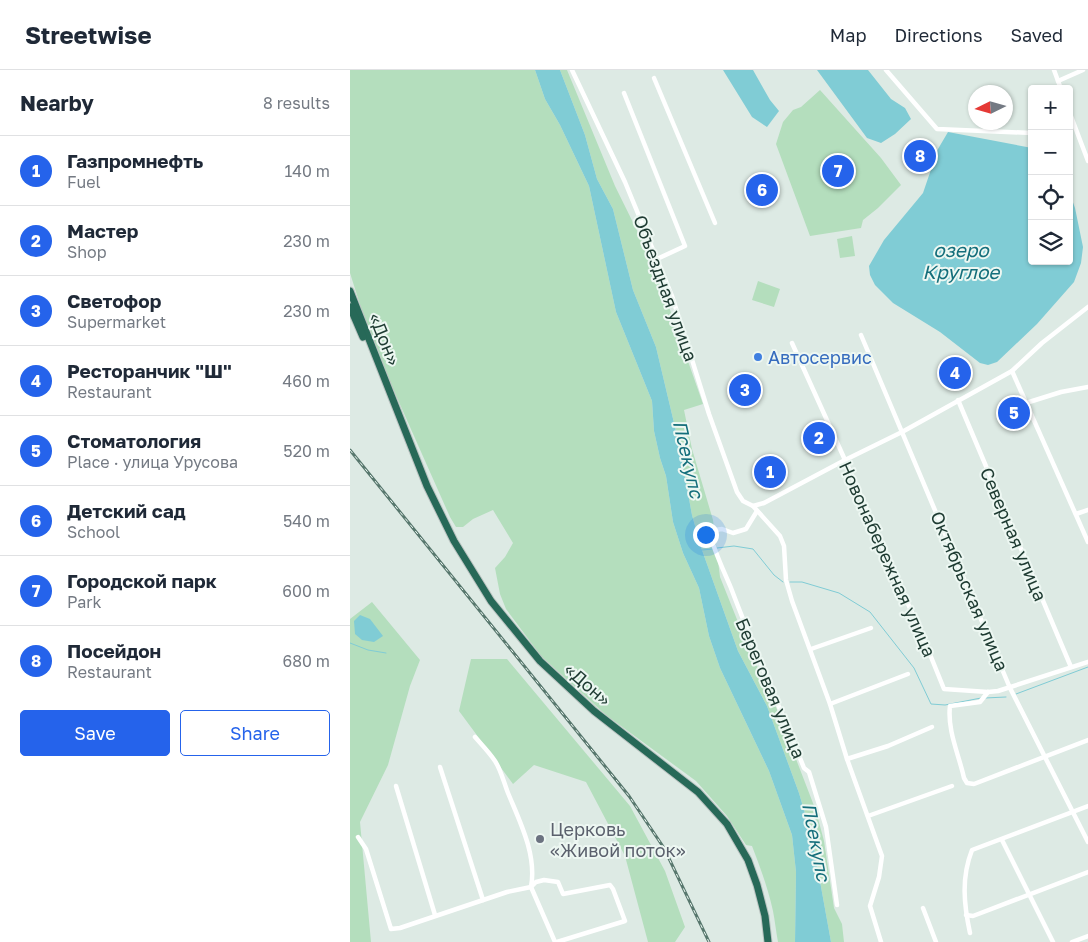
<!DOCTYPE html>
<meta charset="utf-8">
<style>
body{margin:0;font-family:"Golos Text",sans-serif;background:#f2f2f3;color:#1f2937}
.controls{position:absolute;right:15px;top:15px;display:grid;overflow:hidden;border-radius:5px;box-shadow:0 1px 4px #0004}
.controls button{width:45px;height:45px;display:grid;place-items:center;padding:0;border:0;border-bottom:1px solid #e0e1e3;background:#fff;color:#1f2937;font:25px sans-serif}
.compass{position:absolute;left:618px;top:15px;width:45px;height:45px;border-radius:50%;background:#fff;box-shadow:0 1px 4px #0004;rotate:265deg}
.you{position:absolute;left:355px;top:464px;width:18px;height:18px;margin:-12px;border:4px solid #fff;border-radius:50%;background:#1a73e8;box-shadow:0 0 0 8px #1a73e833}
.badge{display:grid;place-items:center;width:32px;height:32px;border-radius:50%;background:#2563eb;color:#fff;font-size:16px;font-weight:700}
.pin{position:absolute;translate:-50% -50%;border:2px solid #fff;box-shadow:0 1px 5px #0006}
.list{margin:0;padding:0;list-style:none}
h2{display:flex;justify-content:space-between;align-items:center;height:65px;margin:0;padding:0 20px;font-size:21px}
h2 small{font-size:16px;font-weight:400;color:#747a83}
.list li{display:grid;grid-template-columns:32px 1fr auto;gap:15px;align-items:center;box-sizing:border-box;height:70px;padding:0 20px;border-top:1px solid #e0e1e3}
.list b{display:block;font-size:19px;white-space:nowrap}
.list p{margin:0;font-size:16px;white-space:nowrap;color:#747a83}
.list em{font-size:16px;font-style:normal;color:#747a83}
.actions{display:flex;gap:10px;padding:15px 20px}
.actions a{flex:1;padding:11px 0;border:1px solid #2563eb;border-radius:5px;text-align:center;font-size:18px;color:#2563eb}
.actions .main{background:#2563eb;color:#fff}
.icon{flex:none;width:28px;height:28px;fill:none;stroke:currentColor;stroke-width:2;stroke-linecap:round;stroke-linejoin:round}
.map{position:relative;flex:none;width:738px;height:872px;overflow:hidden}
header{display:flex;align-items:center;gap:30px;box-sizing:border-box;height:70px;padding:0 25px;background:#fff;border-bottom:1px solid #e0e1e3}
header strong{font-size:24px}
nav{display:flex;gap:28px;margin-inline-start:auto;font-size:18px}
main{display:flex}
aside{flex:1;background:#fff}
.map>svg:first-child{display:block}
.green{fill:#b4debd}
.water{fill:#80ccd5}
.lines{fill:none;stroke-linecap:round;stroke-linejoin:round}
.stream{stroke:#80ccd5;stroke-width:1}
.highway-casing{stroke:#bcc4c2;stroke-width:9}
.minor{stroke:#fff;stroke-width:4.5}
.highway{stroke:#276958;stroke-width:7}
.rail-casing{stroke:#57776d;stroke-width:3}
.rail{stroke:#edf7f2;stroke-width:1;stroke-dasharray:4;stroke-linecap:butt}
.shop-dot{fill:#3f7fe0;stroke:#edf7f2;stroke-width:2}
.worship-dot{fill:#6b7280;stroke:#edf7f2;stroke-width:2}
.labels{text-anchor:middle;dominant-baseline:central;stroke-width:4;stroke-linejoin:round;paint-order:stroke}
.street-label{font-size:18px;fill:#1e3b32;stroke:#edf7f2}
.shop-label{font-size:18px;fill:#366cbe;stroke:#edf7f2;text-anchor:start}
.worship-label{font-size:18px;fill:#5b616d;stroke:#edf7f2;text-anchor:start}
.water-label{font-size:19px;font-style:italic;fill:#146e7b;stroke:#edf7f2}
</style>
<header>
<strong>Streetwise</strong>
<nav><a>Map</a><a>Directions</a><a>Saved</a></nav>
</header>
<main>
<aside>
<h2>Nearby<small>8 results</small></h2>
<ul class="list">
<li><span class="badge">1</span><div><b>Газпромнефть</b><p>Fuel</p></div><em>140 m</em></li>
<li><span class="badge">2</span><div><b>Мастер</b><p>Shop</p></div><em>230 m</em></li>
<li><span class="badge">3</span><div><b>Светофор</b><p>Supermarket</p></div><em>230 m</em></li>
<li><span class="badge">4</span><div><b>Ресторанчик &quot;Ш&quot;</b><p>Restaurant</p></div><em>460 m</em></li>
<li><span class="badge">5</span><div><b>Стоматология</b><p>Place · улица Урусова</p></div><em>520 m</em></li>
<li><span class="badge">6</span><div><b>Детский сад</b><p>School</p></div><em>540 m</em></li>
<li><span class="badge">7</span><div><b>Городской парк</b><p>Park</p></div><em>600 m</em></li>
<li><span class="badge">8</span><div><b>Посейдон</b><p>Restaurant</p></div><em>680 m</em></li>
</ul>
<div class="actions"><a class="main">Save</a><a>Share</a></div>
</aside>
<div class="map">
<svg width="738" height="872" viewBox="0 0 738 872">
<rect width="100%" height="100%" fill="#ddeae4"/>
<g class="green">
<path d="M0 0H185L195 29 210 55 239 116 266 242 302 331 304 361 310 388 316 406 323 452 333 483 349 518 359 566 370 598 419 701 442 765 446 802 445 872H428C426 862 425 851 423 841 418 818 410 797 402 776L396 775 377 746 346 711 256 645 191 586 156 539 150 524 145 498 155 487 163 473 143 440 123 449 113 457H106L100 447 40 312 13 244 0 203Z"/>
<path d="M210 0H217L265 116 305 197 353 334 334 340 342 379 363 450 370 507 400 582 421 624 466 741 474 771 484 838 492 854 494 872H481L462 767 449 723 417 636 388 581 352 480 342 445 329 374 306 277 283 220 263 139 247 109 235 65Z"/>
<path d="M470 20 531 88 551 115 528 138 513 150 511 158 460 166 426 74 433 52 443 40 451 37Z"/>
<path d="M502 166 505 186 490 188 487 169Z"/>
<path d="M408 211 430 219 424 237 402 230Z"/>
<path d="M22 532 70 590 60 616 38 695 10 752 21 872H0V549Z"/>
<path d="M121 589H157L280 736 315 801 335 857 325 872H298L275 786 236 712 184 695 163 714 109 641Z"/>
</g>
<g class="water">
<path d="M185 0H210L235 65 247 109 263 139 283 220 306 277 329 374 342 445 352 480 388 581 417 636 449 723 462 767 481 872H445L446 802 442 765 419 701 370 598 359 566 349 518 333 483 323 452 316 406 310 388 304 361 302 331 266 242 239 116 210 55 195 29Z"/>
<path d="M373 0H403L420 30 429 41 417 57 402 47Z"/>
<path d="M467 0H518L541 29 555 38 561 49 545 64 531 73 517 68Z"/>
<path d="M598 62 682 78V191H719V121L725 138 733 177 731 193 724 212 687 254 647 292 638 295 630 293 590 262 543 233 525 215 520 205 519 196 534 170 573 123 588 79Z"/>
<path d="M10 545 20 549 33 566 24 572 12 570 5 564 4 551Z"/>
</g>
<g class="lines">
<g class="stream">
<path d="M367 478 384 476 403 479 424 505 433 512"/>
<path d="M352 480 363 479"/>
<path d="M440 512H452L489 523 520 542 564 598 581 634 595 635 631 628"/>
<path d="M0 573 18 580 36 583"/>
<path d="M666 624 738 597"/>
<path d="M635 628 656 627"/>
</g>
<g class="highway-casing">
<g id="highway">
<path d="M0 221 77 416 104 471 141 531 190 591 244 641 348 722 377 754 398 790 407 815 415 846 418 872"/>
<path d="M0 237 13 267"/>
</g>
</g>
<g class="minor">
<path d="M222 0 275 112 322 226 359 344 387 422 393 431 403 436 430 466 434 476 436 510 442 531 480 634 497 689 532 786 529 807 520 836 531 872"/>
<path d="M536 0 587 59 682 63"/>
<path d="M704 0 711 19"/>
<path d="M304 8 365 153"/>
<path d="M708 11 733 0"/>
<path d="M274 23 335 176 307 189"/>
<path d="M719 41 738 91"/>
<path d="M511 265 660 618 738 772"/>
<path d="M442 273 495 390 577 577 594 619 638 622 648 621 738 592"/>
<path d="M662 301 738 472"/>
<path d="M608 330 721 597"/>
<path d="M676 333 711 322 738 317"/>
<path d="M403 436 414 433 495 390 552 362 662 301 692 273 738 237"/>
<path d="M407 441 396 459 383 463 372 459 359 461C364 481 373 499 381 518 404 579 430 638 454 698L459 702 476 757 487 835"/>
<path d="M726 444 738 440"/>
<path d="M461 579 521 558"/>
<path d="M638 622 630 632 600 636C597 660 609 685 614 708L617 713 624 714 738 670"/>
<path d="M480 634 558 604"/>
<path d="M125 667C132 675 139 682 145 691 151 700 154 713 158 723 170 752 187 785 181 817L205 872"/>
<path d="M497 689 538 676 582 657"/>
<path d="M90 697 133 830"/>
<path d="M46 716 85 845"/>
<path d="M518 746 602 716"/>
<path d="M8 767 16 779 41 859 50 858 157 822 181 817 186 812 194 810 208 812 213 824 260 815 263 819 275 851 207 872"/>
<path d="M652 770 703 872"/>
<path d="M573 838 586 872"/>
<path d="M616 845 623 846 738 802"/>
<path d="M620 863C614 835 611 808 622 780L738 736"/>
<path d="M722 872 738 866"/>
</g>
<use href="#highway" class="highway"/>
<g class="rail-casing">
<path id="rail" d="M0 380 279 726 314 778 359 872"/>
</g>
<use href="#rail" class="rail"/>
</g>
<circle class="shop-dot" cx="408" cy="287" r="5"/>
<circle class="worship-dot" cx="190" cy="769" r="5"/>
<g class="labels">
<g class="street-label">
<text transform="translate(316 218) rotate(70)">Объездная улица</text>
<text transform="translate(35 269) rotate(68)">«Дон»</text>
<text transform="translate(664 464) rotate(67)">Северная улица</text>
<text transform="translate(538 489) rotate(66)">Новонабережная улица</text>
<text transform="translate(620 521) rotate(67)">Октябрьская улица</text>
<text transform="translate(238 614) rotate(41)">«Дон»</text>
<text transform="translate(421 618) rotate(67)">Береговая улица</text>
</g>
<g class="shop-label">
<text x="418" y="287">Автосервис</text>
</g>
<g class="worship-label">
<text x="200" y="759">Церковь<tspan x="200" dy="21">«Живой поток»</tspan></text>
</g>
<g class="water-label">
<text x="611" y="179">озеро<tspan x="611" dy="22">Круглое</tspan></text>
<text transform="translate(339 389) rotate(77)">Псекупс</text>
<text transform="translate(467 772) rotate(79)">Псекупс</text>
</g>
</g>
</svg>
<div class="controls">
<button>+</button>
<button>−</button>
<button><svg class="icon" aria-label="locate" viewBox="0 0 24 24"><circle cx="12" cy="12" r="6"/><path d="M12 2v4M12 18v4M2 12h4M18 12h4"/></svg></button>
<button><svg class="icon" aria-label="layers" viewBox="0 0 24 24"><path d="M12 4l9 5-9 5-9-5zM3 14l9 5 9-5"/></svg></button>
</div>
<svg class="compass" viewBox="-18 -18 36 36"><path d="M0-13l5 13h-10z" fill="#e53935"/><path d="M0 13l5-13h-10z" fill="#747a83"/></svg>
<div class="you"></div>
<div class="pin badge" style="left:420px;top:402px">1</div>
<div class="pin badge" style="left:469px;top:368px">2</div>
<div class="pin badge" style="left:395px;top:320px">3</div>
<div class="pin badge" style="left:605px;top:303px">4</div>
<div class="pin badge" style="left:664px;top:343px">5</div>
<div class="pin badge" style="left:412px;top:120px">6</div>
<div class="pin badge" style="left:488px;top:101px">7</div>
<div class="pin badge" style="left:570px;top:86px">8</div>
</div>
</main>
